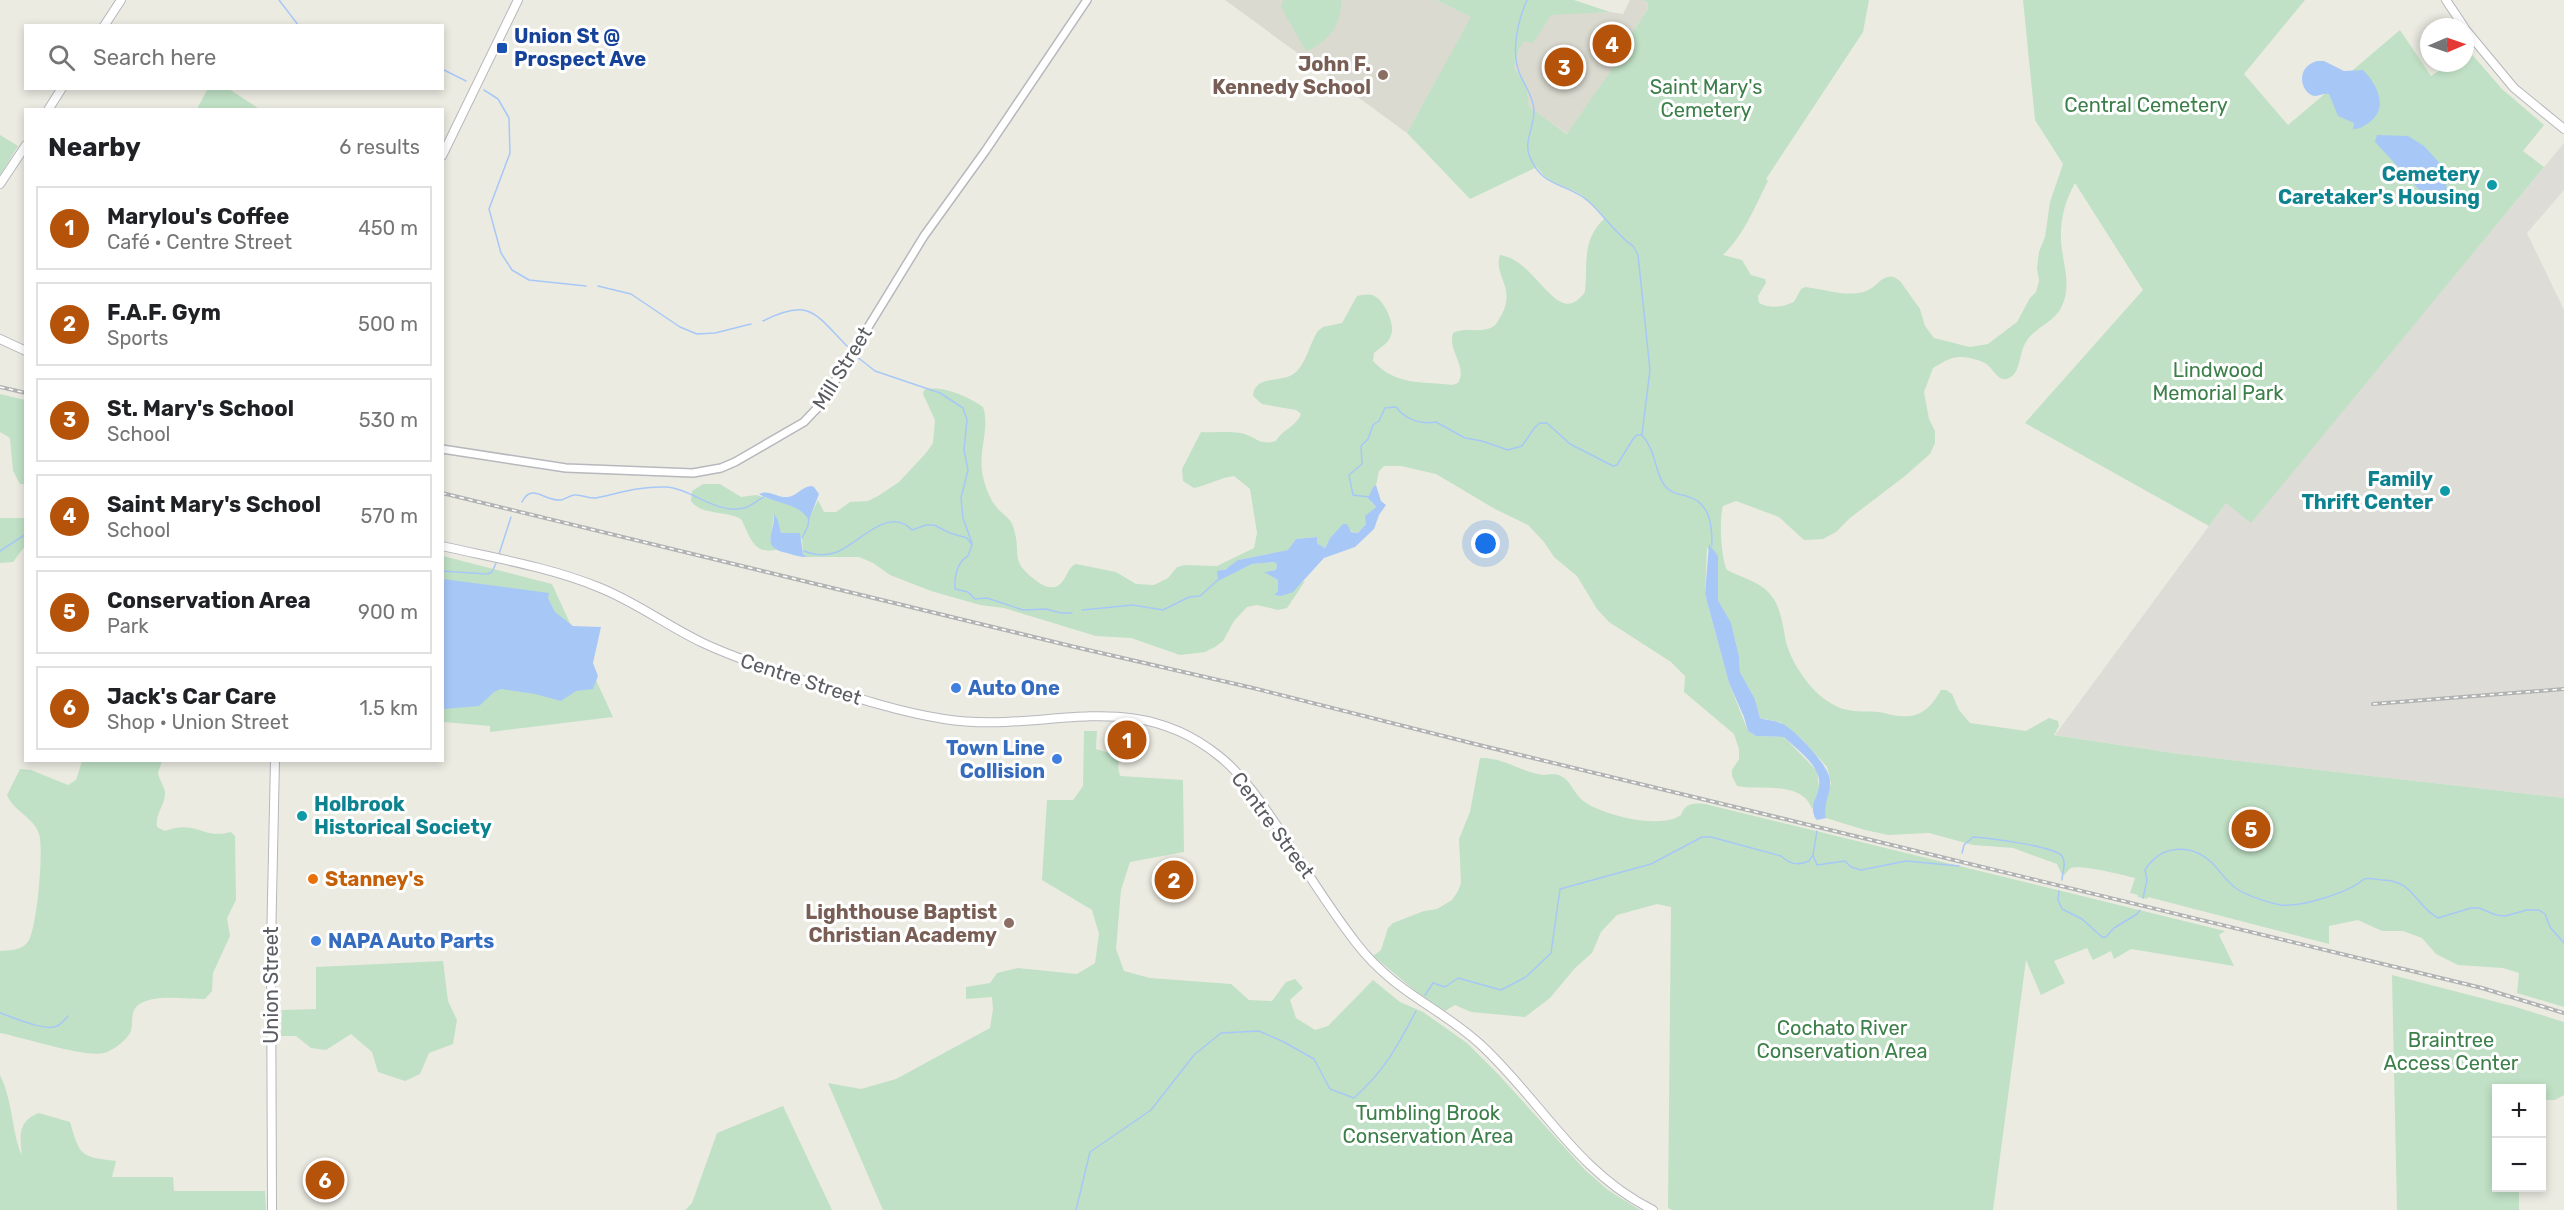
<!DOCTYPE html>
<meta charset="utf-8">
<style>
body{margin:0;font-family:Rubik,sans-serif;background:#f2f2f2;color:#202124}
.controls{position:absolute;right:18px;bottom:18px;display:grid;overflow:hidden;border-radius:0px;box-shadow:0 3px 9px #0003}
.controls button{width:54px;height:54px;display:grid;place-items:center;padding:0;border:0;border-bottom:2px solid #e0e0e0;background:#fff;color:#202124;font:30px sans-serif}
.compass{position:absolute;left:2420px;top:18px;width:54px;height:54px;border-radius:50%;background:#fff;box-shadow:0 3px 9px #0003;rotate:88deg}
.you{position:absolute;left:1486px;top:544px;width:21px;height:21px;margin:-15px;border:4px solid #fff;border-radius:50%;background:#1a73e8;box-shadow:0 0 0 9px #1a73e833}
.badge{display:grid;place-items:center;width:39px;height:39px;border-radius:50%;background:#b45309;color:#fff;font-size:20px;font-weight:700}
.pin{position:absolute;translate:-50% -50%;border:3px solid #fff;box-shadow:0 2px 6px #0006}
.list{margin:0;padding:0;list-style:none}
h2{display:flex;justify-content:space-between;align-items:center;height:78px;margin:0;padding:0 24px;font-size:26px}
h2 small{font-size:20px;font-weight:400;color:#757577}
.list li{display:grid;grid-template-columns:39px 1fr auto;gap:18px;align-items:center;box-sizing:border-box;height:84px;margin:0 12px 12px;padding:0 12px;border:2px solid #e0e0e0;border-radius:0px}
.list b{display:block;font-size:22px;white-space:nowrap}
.list p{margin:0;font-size:20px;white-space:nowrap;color:#757577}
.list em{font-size:20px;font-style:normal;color:#757577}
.icon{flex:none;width:33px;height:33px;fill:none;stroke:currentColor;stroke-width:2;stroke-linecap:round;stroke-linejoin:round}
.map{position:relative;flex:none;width:2564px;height:1210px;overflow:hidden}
.search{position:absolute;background:#fff;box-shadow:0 3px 9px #0003;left:24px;top:24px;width:420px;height:66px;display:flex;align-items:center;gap:15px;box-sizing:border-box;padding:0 21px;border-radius:0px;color:#757577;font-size:22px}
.panel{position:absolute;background:#fff;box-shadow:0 3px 9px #0003;left:24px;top:108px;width:420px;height:654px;border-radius:0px}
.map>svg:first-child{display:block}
.industrial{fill:#dddcd6}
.education{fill:#dbdad0}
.green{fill:#c0e1c5}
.water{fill:#a7c8f6}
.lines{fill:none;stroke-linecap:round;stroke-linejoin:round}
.stream{stroke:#a7c8f6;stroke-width:1.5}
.tertiary-casing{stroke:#b7b8bd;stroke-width:10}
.secondary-casing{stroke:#b6b7bd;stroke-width:10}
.tertiary{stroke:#fff;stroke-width:7}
.secondary{stroke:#fff;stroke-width:8}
.rail-casing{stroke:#b2b3b3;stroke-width:4}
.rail{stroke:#fff;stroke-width:1.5;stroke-dasharray:4.5;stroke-linecap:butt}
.transit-dot{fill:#1a4fb4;stroke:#fff;stroke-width:2}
.education-dot{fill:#8d6e63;stroke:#fff;stroke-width:2}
.culture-dot{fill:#0f9aa8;stroke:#fff;stroke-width:2}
.shop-dot{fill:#3f7fe0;stroke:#fff;stroke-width:2}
.food-dot{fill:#e8710a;stroke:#fff;stroke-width:2}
.labels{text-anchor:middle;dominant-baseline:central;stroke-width:6;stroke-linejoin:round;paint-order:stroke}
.transit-label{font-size:20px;font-weight:bold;fill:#164399;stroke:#fff;text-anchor:start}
.education-label{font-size:20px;font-weight:bold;fill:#785e54;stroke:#fff;text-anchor:end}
.park-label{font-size:20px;fill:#3c7f49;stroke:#fff}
.culture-label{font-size:20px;font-weight:bold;fill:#0d838f;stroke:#fff;text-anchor:end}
.street-label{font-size:20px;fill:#5a5c61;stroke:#fff}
.shop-label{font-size:20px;font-weight:bold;fill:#366cbe;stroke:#fff;text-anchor:start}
.food-label{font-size:20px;font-weight:bold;fill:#c56008;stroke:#fff;text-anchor:start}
</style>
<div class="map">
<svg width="2564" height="1210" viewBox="0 0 2564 1210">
<rect width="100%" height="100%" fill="#ecebe2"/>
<path class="industrial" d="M2564 143V190L2527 233 2564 310V798L2179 754 2055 735 2226 503 2251 522Z"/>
<g class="education">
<path d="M1225 0H1436L1472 17 1407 133Z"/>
<path d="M1630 0H1646L1648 9 1615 58 1618 60 1568 134 1529 108 1526 84 1514 68 1519 49 1535 14 1610 12 1623 14Z"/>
</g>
<g class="green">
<path d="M1283 0H1341C1342 24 1328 43 1306 51L1281 7Z"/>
<path d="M1436 0H1574L1610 12 1551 15 1533 43 1524 41 1519 49 1514 68 1526 84 1529 107 1567 134 1618 60 1615 58 1648 9 1647 2 1643 0H1869L1863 32 1766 179 1768 181C1755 206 1744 235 1723 255L1742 260 1751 275 1765 279 1766 283 1758 296 1759 303C1771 309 1782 307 1794 302L1801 289 1805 287C1825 289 1846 298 1866 291 1878 287 1880 275 1894 277L1900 281 1920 309 1925 326 1934 338 1970 347 1988 344 2017 322 2030 298 2036 292 2039 281 2037 268 2039 252 2045 237 2050 202 2063 164 2035 120 2023 0H2305L2244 74 2288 125 2400 30 2431 76 2450 63H2465V53L2469 51 2502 89 2544 125 2523 151 2544 167 2251 523 2226 503 2209 526 2025 423 2143 290 2075 183C2065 201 2060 220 2061 240 2062 263 2073 285 2061 308 2053 323 2035 327 2026 342 2019 352 2021 373 2009 378 1998 384 1993 367 1985 363 1979 360 1968 357 1962 357 1952 356 1941 363 1933 368L1924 392 1929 419 1935 431V443L1930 454 1905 476 1850 518 1836 532 1823 539 1804 540 1779 517 1736 501 1723 506C1719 518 1721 559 1727 570 1742 578 1759 581 1770 594 1781 606 1783 627 1786 642 1793 668 1819 705 1848 710 1860 713 1873 710 1884 713 1913 721 1927 715 1941 690H1946L1952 694 1959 710 1970 723 2026 731 2049 718 2058 721 2059 726 2054 735 2179 754 2564 798V1007L2517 993 2519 973 2503 968 2458 965 2436 954 2422 938 2403 931H2382L2358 920 2329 926V944L2148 897 2147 899 2138 897V895L2130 893 2135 878C2125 875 2079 864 2071 868 2069 869 2066 873 2064 875L2061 873 2057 864 2013 848 1973 845 1929 833 1888 835 1865 830 1826 818 1824 805 1831 783 1827 767 1802 739 1780 722 1760 718 1755 699 1740 672 1739 656 1731 624 1718 600V570L1707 547 1705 594 1729 683 1748 731 1756 736 1784 737 1817 771 1819 788 1812 809C1802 780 1760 791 1737 786L1732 776V770L1739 759V749L1734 734 1684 692 1685 676 1671 662 1609 622 1597 609 1577 576 1554 557 1544 542 1528 525 1495 509 1436 474 1401 466H1384L1379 471 1376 485 1373 487 1371 502 1376 507 1369 513 1366 524 1358 533 1350 531 1347 525 1344 524 1330 538 1325 548 1317 543 1316 537 1296 539 1289 550 1238 560 1235 565 1222 570 1218 580 1252 564 1275 562 1277 564 1276 570 1266 572 1278 580V591L1274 595C1291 598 1292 586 1305 581L1287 608 1278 610 1257 605 1247 607 1234 621 1223 641 1215 647 1205 652 1180 655 1131 638 1096 636 1004 608 980 605 931 591 890 575 873 563 859 557H807L803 554 802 538 781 533 778 520 774 515 770 540 776 550C753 555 750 536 741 519 725 510 702 516 691 501L692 491 703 484H720L741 497 756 495 787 504 802 510 809 519 818 500 824 512H836L850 502 868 501 878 496 899 482 926 453 933 443 935 420 923 394 924 390C941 384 969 397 983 407 990 427 979 449 982 471 984 484 989 499 998 509 1004 515 1010 518 1013 526 1023 556 1007 559 1038 582 1043 586 1049 588 1055 587 1067 583 1066 568 1076 564L1116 572 1136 584 1154 585 1168 578 1177 567 1185 565 1217 566 1254 548 1257 533 1250 489 1234 476C1219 478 1208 485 1194 488L1183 481 1182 469 1201 432C1214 433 1228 431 1240 433 1257 436 1257 446 1276 441 1283 429 1296 427 1301 414L1296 410 1262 404 1253 396C1254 376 1279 382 1292 375 1306 367 1309 344 1318 331L1323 327 1342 323 1357 296C1364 295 1370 293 1376 297 1385 303 1393 321 1392 331 1391 342 1381 347 1374 353L1373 361C1396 386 1421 381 1452 385L1458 383C1468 366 1447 351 1453 333 1465 327 1479 333 1490 328 1497 326 1498 320 1502 314 1516 287 1493 275 1500 255 1538 260 1557 331 1585 292 1588 264 1581 240 1605 218 1596 208 1587 198 1576 192 1556 182 1553 188 1537 167L1470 199 1407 133 1471 17Z"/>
<path d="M208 88 229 89 258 108 197 109Z"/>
<path d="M0 135 18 146 0 175Z"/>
<path d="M0 394 25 400V484H20L13 471 10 438 0 432Z"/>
<path d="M0 518H25V546L13 562 0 563Z"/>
<path d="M443 556 552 584 613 717 490 732V726L443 722Z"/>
<path d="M1084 731H1097L1096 749 1120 756 1118 767 1120 776 1183 780 1184 852 1130 862 1121 890 1116 949 1124 971 1150 978 1231 984 1249 1000 1272 1001 1286 982 1295 979 1303 988 1290 1000 1296 1018 1315 1030 1328 1026 1373 980 1400 1002 1423 1012 1467 1043 1499 1075 1584 1169 1608 1190 1640 1210H883L828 1083 861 1089 896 1079 990 1028 993 1009 992 997 966 999V987L990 983 997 973 1018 968 1077 974 1095 963 1099 934 1092 910 1042 880 1047 800H1073L1083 786Z"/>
<path d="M1480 758C1503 757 1521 772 1543 775 1549 775 1554 773 1561 776 1570 780 1574 793 1582 800 1600 815 1661 830 1681 815 1685 803 1694 803 1705 804L2225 931 2219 935 2234 966 2131 949 2114 959 2111 951 2093 960 2087 948 2054 961 2065 983 2041 995 2026 960 1993 1210H1672L1668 1208 1671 907 1657 904 1617 915 1601 932 1592 953 1575 968 1550 998 1525 1017 1471 1012 1455 1005 1445 1011 1418 993 1373 956 1381 950 1388 928 1393 923 1424 911 1437 909 1452 900 1458 891 1461 883 1459 839 1470 812Z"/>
<path d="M82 761H162L158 773C159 779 164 786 165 792 166 804 155 813 157 827L165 831C197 819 202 840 231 832L235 836 236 900 227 918 230 936 213 973 212 991 205 999C190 999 160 995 146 1001 128 1007 134 1019 131 1031 128 1039 116 1048 107 1052 90 1060 22 1037 0 1033V951C10 950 23 951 29 940 37 926 44 849 39 834 34 817 13 811 7 795L20 769 31 770 68 785 76 780Z"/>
<path d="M443 961 448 1001 457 1020 453 1044 429 1053 420 1074 405 1081 378 1072 372 1052 351 1034 326 1050 311 1048 296 1036H281L282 1010 316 1009V967Z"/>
<path d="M2392 975 2516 1007 2564 1022V1095L2555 1100H2542V1088H2496V1188H2519V1210H2397Z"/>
<path d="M0 1075C13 1101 11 1130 22 1156 20 1137 17 1121 39 1113L70 1122C80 1156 80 1157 116 1161L112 1177H173L174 1191H265L266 1210H0Z"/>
<path d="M783 1106 832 1210H685L692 1203 717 1133Z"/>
</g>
<g class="water">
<path d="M2317 61H2324L2344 71 2363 70C2378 85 2390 110 2367 124 2362 127 2359 129 2353 129L2354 123 2338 116 2329 94C2324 93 2320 96 2315 96 2302 95 2293 68 2317 61Z"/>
<path d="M2377 135 2408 136 2424 146 2445 169 2447 196 2437 202 2427 198 2375 142Z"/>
<path d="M1376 485 1381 501 1386 505 1379 515 1374 529 1355 547 1324 558 1293 592 1281 596 1274 595 1278 591V580L1264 572 1276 570 1277 564 1274 562 1252 564 1218 581 1217 571 1226 569 1238 560 1288 550 1296 539 1317 537V543L1325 548 1330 538 1343 524H1347L1351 532 1358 533 1366 524 1365 516 1376 507 1368 498 1373 487Z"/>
<path d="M811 486 814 487 819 494 809 520C798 502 775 504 759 494 769 489 777 498 788 497 797 496 801 487 811 486Z"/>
<path d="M774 514 778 520 781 533H800L803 554 807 557C799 557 794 555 787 553 759 547 775 533 774 514Z"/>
<path d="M1709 544 1718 556V600L1731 623 1739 656 1740 672 1755 699 1760 718C1768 721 1776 720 1783 724 1796 731 1830 766 1830 781 1831 795 1823 802 1826 818L1817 820 1815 818C1809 802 1817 801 1819 786 1822 766 1797 750 1784 737L1756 736 1748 731 1744 717 1729 683 1705 594Z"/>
<path d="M443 579 549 593 548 598 555 612 573 626 601 627 593 663 598 676 593 689 576 691 561 701 535 694 501 689 494 692 479 706 443 709Z"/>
</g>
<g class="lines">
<g class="stream">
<path d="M279 0 299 26"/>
<path d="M1527 0C1518 20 1511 50 1519 72 1524 85 1533 95 1534 110 1535 124 1524 141 1529 155 1542 189 1566 182 1588 201 1602 213 1620 239 1633 246L1638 255 1650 370 1642 434"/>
<path d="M442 69 466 81"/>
<path d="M484 90 498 99 509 118 510 153 489 209 501 253 512 270 529 280 586 286"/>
<path d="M598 286 631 294 680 327 697 334 715 333 751 324"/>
<path d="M763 321C811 297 815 314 848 347"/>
<path d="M856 356 875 371 940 393 963 408 967 420 964 450 968 470 961 498 963 518 972 543"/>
<path d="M1369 497 1353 495 1349 475 1362 464 1361 446 1368 439 1373 425 1379 421 1385 408 1396 407C1405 419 1420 425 1436 422L1465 438 1482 441 1508 450 1522 446 1535 427 1540 423H1547L1570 444 1613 466 1617 465 1633 439 1637 435H1642C1657 452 1654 472 1665 486 1671 493 1678 494 1686 496 1710 502 1712 524 1712 545"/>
<path d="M522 502C532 482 545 502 561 500 565 499 569 496 574 495 582 494 588 499 596 498 620 493 641 486 665 487 692 488 716 515 744 508 752 506 757 500 764 497"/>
<path d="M802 538 808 526 809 517"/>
<path d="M0 551 26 534"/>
<path d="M804 551C814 555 826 556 837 552 859 543 889 505 912 530L926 525H934L950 533 967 538 972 545 968 556C957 562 954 577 955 589L968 592 975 599 987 598 1023 610 1046 609 1061 613H1072"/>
<path d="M499 554 511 517"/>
<path d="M442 571 487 574 492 572 497 561"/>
<path d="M1082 610 1133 605 1163 610 1189 597 1200 596 1219 579"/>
<path d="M1817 831 1813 855 1817 865 1845 861 1851 867 1861 870 1906 861 1959 866"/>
<path d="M1962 853 1964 845 1973 837C1988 838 2054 846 2062 856 2067 863 2062 873 2062 880"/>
<path d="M2059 891 2058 900 2062 909 2082 919 2102 937H2106L2114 928 2137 914 2140 910"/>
<path d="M2143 898 2147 880 2145 870C2162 843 2194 843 2215 866 2222 874 2228 883 2237 889 2248 896 2269 903 2281 905 2302 907 2348 893 2364 879 2371 877 2376 880 2383 880 2414 881 2415 905 2438 918L2471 908H2479L2496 915 2505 916 2527 910H2539L2545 914 2550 927 2564 943"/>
<path d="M1425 995 1433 983 1445 987 1458 978 1501 990 1526 977 1551 953 1560 889 1651 864 1702 837H1711L1781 856C1790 864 1797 866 1809 861L1813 855"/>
<path d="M0 1013C13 1017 45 1032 57 1026 62 1024 65 1019 68 1016"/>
<path d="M1076 1210 1090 1152 1151 1110 1194 1055 1221 1033 1259 1031 1284 1042 1314 1059 1330 1089 1354 1098C1385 1070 1397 1047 1416 1011"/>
</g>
<g class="tertiary-casing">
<path id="tertiary" d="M442 449 566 468 693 473 721 468 735 462 804 422 821 404 924 236 986 150 1087 0"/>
</g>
<g class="secondary-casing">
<g id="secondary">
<path d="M2446 0 2464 27"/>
<path d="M104 26 121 0"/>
<path d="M2465 29 2514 88 2564 129"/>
<path d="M48 110 62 88"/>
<path d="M442 156 518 0"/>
<path d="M0 184 26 145"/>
<path d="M0 339 26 351"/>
<path d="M442 546C494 558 549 567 598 587 634 601 666 625 701 642 732 657 764 667 796 678 845 694 893 711 944 719 1044 735 1130 684 1219 756 1244 776 1261 802 1279 829 1304 867 1328 907 1357 944 1394 992 1438 1006 1480 1044 1541 1100 1576 1172 1653 1210"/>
<path d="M272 1210 271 946 275 760"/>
</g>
</g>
<use href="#tertiary" class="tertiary"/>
<use href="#secondary" class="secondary"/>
<g class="rail-casing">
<g id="rail">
<path d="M0 387 26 393"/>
<path d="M442 493 1075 647 1253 688 1475 744 2482 988 2564 1013"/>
<path d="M2373 704 2564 689"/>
</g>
</g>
<use href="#rail" class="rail"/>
</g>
<rect class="transit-dot" x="496" y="42" width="12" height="12" rx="3"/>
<g class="education-dot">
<circle cx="1383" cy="75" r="6"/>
<circle cx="1009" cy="923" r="6"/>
</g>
<g class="culture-dot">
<circle cx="2492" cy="185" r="6"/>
<circle cx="2445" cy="491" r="6"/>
<circle cx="302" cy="816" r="6"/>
</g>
<g class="shop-dot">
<circle cx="956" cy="688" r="6"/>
<circle cx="1057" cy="759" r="6"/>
<circle cx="316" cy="941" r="6"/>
</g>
<circle class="food-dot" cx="313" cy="879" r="6"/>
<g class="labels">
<g class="transit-label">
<text x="514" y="36">Union St @<tspan x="514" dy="23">Prospect Ave</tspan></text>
</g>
<g class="education-label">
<text x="1371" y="64">John F.<tspan x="1371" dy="23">Kennedy School</tspan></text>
<text x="997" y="912">Lighthouse Baptist<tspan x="997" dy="23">Christian Academy</tspan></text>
</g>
<g class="park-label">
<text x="1706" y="87">Saint Mary's<tspan x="1706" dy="23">Cemetery</tspan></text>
<text x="2146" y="105">Central Cemetery</text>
<text x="2218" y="370">Lindwood<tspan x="2218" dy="23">Memorial Park</tspan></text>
<text x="1842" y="1028">Cochato River<tspan x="1842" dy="23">Conservation Area</tspan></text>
<text x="2451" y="1040">Braintree<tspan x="2451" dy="23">Access Center</tspan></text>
<text x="1428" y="1113">Tumbling Brook<tspan x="1428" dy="23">Conservation Area</tspan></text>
</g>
<g class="culture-label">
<text x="2480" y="174">Cemetery<tspan x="2480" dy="23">Caretaker's Housing</tspan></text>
<text x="2433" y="479">Family<tspan x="2433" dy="23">Thrift Center</tspan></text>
<text x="314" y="804" text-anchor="start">Holbrook<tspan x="314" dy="23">Historical Society</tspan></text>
</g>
<g class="street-label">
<text transform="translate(842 368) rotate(-58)">Mill Street</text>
<text transform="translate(801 679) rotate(18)">Centre Street</text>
<text transform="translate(1273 825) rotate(54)">Centre Street</text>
<text transform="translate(271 985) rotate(-90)">Union Street</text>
</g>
<g class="shop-label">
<text x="968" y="688">Auto One</text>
<text x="1045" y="748" text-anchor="end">Town Line<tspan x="1045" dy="23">Collision</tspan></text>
<text x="328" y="941">NAPA Auto Parts</text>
</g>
<g class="food-label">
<text x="325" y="879">Stanney's</text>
</g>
</g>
</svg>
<div class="controls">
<button>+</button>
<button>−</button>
</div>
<svg class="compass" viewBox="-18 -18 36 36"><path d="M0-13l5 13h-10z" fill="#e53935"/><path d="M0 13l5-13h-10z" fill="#757577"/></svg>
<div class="you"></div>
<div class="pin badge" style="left:1127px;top:740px">1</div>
<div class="pin badge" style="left:1174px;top:880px">2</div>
<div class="pin badge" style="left:1564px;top:67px">3</div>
<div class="pin badge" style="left:1612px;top:44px">4</div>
<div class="pin badge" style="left:2251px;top:829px">5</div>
<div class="pin badge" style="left:325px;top:1180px">6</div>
<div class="search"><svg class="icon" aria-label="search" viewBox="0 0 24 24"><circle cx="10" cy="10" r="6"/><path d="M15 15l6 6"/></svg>Search here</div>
<section class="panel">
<h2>Nearby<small>6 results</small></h2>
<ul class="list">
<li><span class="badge">1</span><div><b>Marylou's Coffee</b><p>Café · Centre Street</p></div><em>450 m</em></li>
<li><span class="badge">2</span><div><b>F.A.F. Gym</b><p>Sports</p></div><em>500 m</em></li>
<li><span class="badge">3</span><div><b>St. Mary's School</b><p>School</p></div><em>530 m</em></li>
<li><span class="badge">4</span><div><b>Saint Mary's School</b><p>School</p></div><em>570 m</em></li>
<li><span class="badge">5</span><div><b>Conservation Area</b><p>Park</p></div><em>900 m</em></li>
<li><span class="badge">6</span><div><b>Jack's Car Care</b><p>Shop · Union Street</p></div><em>1.5 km</em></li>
</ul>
</section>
</div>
